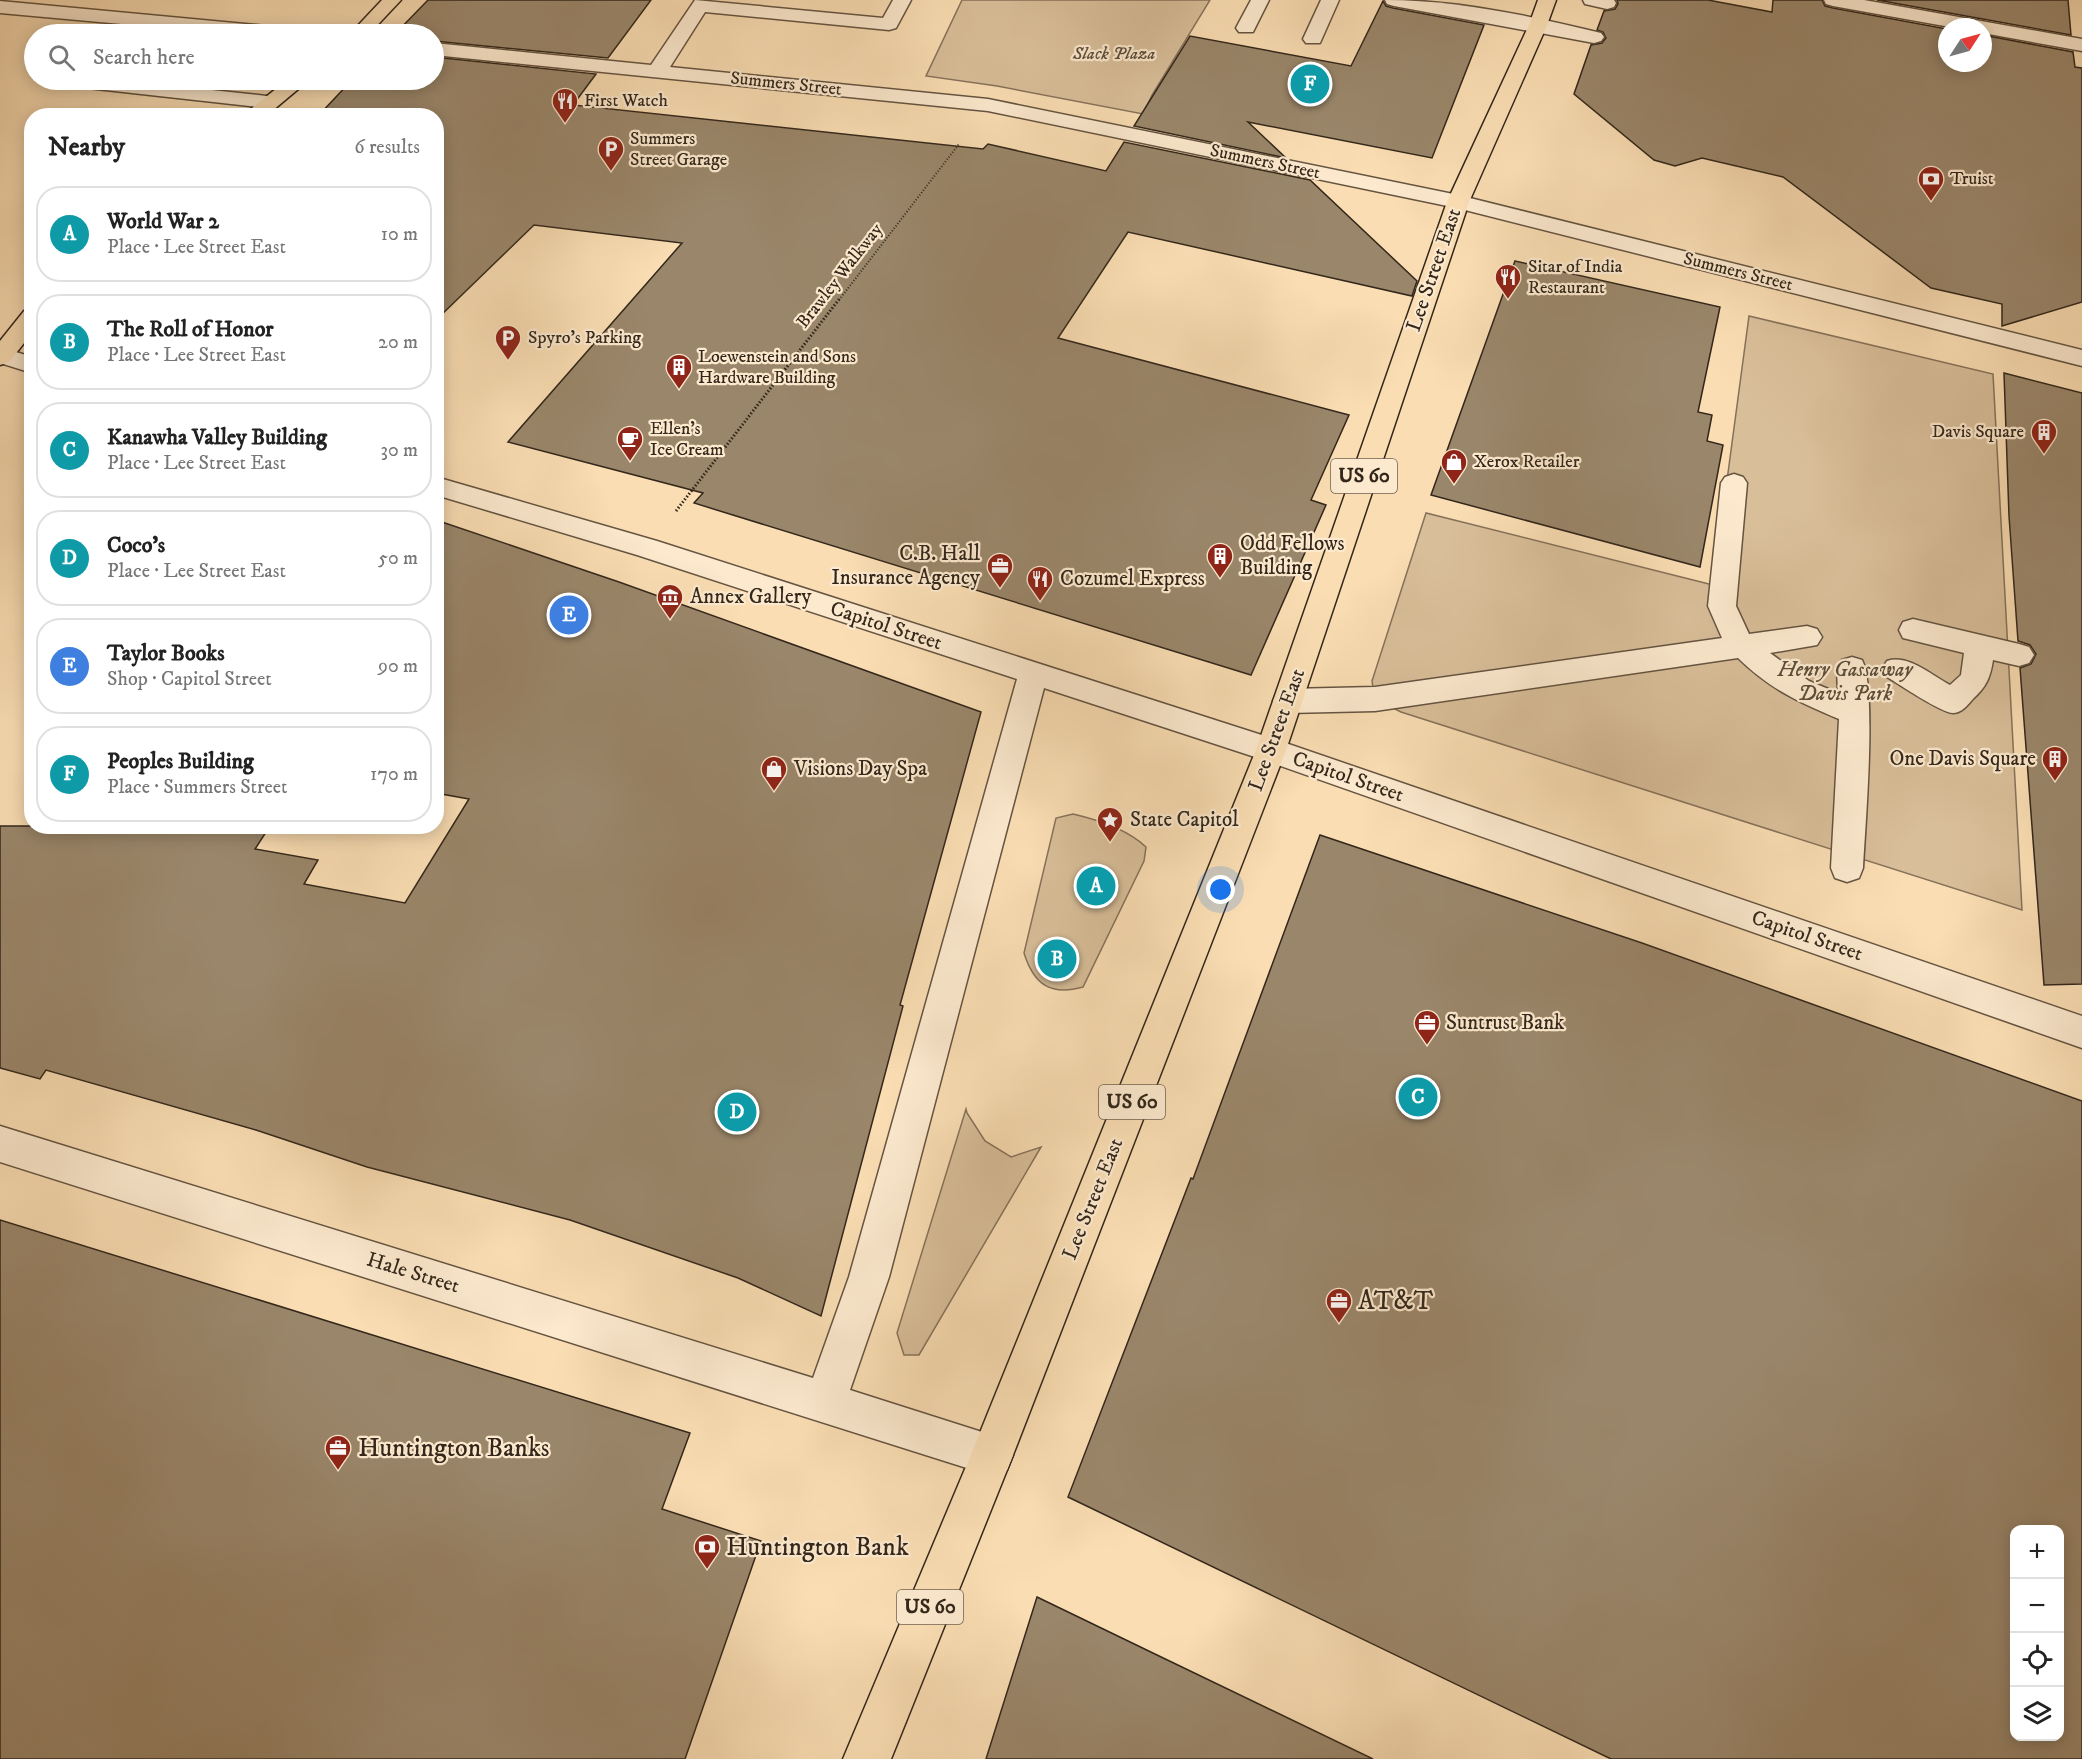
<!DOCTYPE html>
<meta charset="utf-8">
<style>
body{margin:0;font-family:"IM FELL DW Pica",serif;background:#f2f2f2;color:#222}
.controls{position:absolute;right:18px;bottom:18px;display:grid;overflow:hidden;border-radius:12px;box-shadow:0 3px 15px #0003}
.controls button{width:54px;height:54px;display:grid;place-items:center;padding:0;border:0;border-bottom:2px solid #e0e0e0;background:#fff;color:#222;font:30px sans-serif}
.compass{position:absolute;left:1938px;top:18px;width:54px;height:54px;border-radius:50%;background:#fff;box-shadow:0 3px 15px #0003;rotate:54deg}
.you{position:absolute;left:1221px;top:890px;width:21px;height:21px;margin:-15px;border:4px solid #fff;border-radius:50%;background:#1a73e8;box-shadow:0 0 0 9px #1a73e833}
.badge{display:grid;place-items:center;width:39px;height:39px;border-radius:50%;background:#0f766e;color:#fff;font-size:20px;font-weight:700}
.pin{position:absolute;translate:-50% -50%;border:3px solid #fff;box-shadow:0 2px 6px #0006}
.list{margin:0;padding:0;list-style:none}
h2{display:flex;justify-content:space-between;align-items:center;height:78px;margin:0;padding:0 24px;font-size:26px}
h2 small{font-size:20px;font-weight:400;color:#767676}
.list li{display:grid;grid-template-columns:39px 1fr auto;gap:18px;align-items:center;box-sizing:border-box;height:96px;margin:0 12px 12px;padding:0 12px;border:2px solid #e0e0e0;border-radius:24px}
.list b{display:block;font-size:22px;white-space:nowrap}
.list p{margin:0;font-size:20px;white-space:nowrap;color:#767676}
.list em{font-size:20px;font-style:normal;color:#767676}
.icon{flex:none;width:33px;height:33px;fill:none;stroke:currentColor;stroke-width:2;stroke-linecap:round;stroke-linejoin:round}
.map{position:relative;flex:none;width:2082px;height:1759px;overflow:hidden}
.search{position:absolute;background:#fff;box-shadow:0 3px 15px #0003;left:24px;top:24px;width:420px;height:66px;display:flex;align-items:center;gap:15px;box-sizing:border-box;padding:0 21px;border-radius:33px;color:#767676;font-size:22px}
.panel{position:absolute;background:#fff;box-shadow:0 3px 15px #0003;left:24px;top:108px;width:420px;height:726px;border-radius:24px}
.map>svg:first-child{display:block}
.green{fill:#d8be99;stroke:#86725a;stroke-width:1.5}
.building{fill:#9a866a;stroke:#33271b;stroke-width:1.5;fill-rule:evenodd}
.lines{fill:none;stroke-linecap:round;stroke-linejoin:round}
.minor-casing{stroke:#655441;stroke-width:3}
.major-casing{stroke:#33271b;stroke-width:3}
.path-far1{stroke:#33271b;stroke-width:2;stroke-dasharray:1 2;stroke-linecap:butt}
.path{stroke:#33271b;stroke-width:3;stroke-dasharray:1.5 2;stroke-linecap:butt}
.minor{fill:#fce9ce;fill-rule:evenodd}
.major{fill:#faddb3;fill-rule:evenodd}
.labels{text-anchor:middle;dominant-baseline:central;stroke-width:4.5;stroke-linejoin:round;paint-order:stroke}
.far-park-label{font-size:18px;font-style:italic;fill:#5c4d3a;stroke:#fce9ce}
.far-street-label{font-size:18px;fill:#33271b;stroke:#fce9ce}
.far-poi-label{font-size:18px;fill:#33271b;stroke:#fce9ce;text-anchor:start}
.shield{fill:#fce9ce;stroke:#6f6151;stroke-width:1.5}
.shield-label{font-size:20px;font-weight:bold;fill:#33271b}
.street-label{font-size:21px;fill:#33271b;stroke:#fce9ce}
.poi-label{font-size:21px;fill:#33271b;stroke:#fce9ce;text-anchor:start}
.park-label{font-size:21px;font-style:italic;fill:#5c4d3a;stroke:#fce9ce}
.near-poi-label{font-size:26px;fill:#33271b;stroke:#fce9ce;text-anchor:start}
</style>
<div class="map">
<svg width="2082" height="1759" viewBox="0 0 2082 1759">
<rect width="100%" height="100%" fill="#faddb3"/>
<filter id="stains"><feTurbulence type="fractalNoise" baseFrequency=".00333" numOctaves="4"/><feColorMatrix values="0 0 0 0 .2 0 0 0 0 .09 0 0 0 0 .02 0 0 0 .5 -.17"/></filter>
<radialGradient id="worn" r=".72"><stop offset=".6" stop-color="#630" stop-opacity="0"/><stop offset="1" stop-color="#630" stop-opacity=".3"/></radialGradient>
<g class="green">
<path d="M962 0H1210L1152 95 1143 114 997 86 926 76Z"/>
<path d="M1749 316 1993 374 2022 910 1401 712 1375 699 1372 681 1426 513 1713 585Z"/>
<path d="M1073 814C1099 820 1127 829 1146 847L1144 861 1083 987C1051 996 1034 985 1024 953L1056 818Z"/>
<path d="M966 1109 967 1113 985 1141 1011 1157 1041 1147 919 1355H904L897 1333Z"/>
</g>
<g class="building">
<path d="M428 0H651L608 58 434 41V34H395Z"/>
<path d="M1617 0H1708L1772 12 1773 0H1822L1825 6 1833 8 1947 29V63H1983V35L2073 52 2075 67 2082 68V302L2002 326V304L1931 288 1783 177 1702 158 1675 166 1654 160 1574 94 1591 45 1602 43 1606 38 1603 32 1597 30 1604 11 1615 9 1618 4Z"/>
<path d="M1877 0H2068L2071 35Z"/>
<path d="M1383 1 1386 6 1393 8 1484 25 1432 158 1248 122 1286 158 1134 126 1190 36 1351 66Z"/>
<path d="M434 57 596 74 573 105 983 149 988 144 1106 171 1124 142 1310 180 1417 281 1412 296 1128 232 1058 338 1349 415 1311 500 1326 505 1251 675 694 503 703 493 508 442 682 243 534 225 436 320V116H318L352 80H434Z"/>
<path d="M1515 261 1720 307 1698 412 1712 415 1707 441 1723 445 1700 567 1431 495Z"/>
<path d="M2004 373 2082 393V984L2044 985 2020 668 2031 664 2036 654 2030 645 2018 641 2009 516Z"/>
<path d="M436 520 619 582 981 712 900 1005 903 1006 821 1316 738 1278 570 1220 367 1167 256 1130 46 1070 40 1079 0 1068V826H270L255 849 318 860 304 884 405 903 469 799 436 793Z"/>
<path d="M1320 835 1642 943 2082 1101V1759H1611L1068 1497 1191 1178 1193 1179ZM2014 1530H2060V1737H2014Z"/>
<path d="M0 1220 690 1433 662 1509 761 1541 685 1759H0Z"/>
<path d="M1037 1597 1157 1655 1373 1759H986Z"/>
</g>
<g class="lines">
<g class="minor-casing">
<g id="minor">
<path d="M695 0 883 18 893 0H911L896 28 889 30 705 12 670 67 988 99 1458 195 2082 350V366L1457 208 988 111 434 55V43L651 65Z"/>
<path d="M1251 0H1269L1253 32H1239L1236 28Z"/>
<path d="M1321 0H1339L1320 43H1306L1303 39Z"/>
<path d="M1385 0C1457 0 1531 16 1601 33L1604 37 1601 41 1594 43 1394 6 1387 4Z"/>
<path d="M1583 0H1614L1616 3 1614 7 1607 9 1585 4Z"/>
<path d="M1824 0H1864L2082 39V51L1983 33V27H1950L1833 6 1826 4Z"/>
<path d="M0 1 288 28 295 30 298 34H232L0 13Z"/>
<path d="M59 80H118L267 96 274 98 277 102 274 106 267 108 69 86 62 84Z"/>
<path d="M0 347 32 357V373L0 363Z"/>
<path d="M1734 474 1743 477 1747 483 1736 606 1749 634 1807 626 1817 629 1822 637 1817 645 1770 653 1809 681 1838 693 1837 668 1842 660 1852 657 1862 660C1877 688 1865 829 1863 868L1859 878 1847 882 1835 878 1831 868 1839 719C1798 702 1770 689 1738 658L1375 711 1288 713 1277 709 1273 701 1277 693 1288 689 1375 687 1722 638 1708 606 1721 483 1725 477Z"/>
<path d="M436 477 657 541 1271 738 2082 1016V1048L1261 759 1044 688 889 1277 850 1390 1007 1440 1013 1455 1007 1470 992 1476 0 1162V1126L813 1378 849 1277 1017 679 637 555 436 495Z"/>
<path d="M1913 619 2019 644 2029 647 2034 655 2029 663 2019 666 1993 660C1990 679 1986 687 1972 700 1967 706 1961 713 1953 713 1941 713 1899 684 1887 677L1882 669 1887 661C1908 654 1931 675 1950 685L1961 675 1964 653 1903 638 1899 630 1903 622Z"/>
</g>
</g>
<g class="major-casing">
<g id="major">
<path d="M382 0H401L369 34H350Z"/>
<path d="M1538 0H1556L1547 25 1469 202 1286 750 1013 1455 891 1759H843L973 1450 1256 750 1447 202 1529 25Z"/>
<path d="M287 80H309L266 116H242Z"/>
<path d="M32 309V333L9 362 0 365V341L24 311Z"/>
</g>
</g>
<path class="path-far1" d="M839 300 959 144"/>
<path class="path" d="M676 511 840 298"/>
<use href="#minor" class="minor"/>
<use href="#major" class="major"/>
</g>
<defs>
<g id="restaurant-pin" transform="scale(1.35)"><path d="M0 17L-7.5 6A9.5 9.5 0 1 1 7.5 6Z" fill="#8f2418" stroke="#fce9ce"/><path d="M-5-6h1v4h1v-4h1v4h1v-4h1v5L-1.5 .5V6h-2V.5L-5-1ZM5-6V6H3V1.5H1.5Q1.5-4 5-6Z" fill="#fff"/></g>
<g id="parking-pin" transform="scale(1.35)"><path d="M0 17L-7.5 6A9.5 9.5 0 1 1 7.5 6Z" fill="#8f2418" stroke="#fce9ce"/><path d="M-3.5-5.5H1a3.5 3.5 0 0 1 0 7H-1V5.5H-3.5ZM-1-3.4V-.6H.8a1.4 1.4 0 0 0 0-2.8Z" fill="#fff"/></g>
<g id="bank-pin" transform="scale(1.35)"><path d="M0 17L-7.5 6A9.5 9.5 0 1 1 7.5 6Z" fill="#8f2418" stroke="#fce9ce"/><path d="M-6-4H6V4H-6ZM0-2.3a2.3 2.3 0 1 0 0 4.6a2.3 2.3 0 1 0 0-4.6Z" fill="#fff"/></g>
<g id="building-pin" transform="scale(1.35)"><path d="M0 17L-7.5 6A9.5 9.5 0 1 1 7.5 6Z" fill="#8f2418" stroke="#fce9ce"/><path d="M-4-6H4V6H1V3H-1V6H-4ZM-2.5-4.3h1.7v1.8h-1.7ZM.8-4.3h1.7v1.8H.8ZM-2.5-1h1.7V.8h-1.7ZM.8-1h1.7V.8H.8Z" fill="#fff"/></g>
<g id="cafe-pin" transform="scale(1.35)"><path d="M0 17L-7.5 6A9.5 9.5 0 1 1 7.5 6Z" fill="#8f2418" stroke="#fce9ce"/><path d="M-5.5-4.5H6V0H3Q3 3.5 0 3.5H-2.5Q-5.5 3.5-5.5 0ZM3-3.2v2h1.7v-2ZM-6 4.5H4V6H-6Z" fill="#fff"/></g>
<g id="shop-pin" transform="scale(1.35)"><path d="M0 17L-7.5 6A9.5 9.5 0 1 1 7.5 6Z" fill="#8f2418" stroke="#fce9ce"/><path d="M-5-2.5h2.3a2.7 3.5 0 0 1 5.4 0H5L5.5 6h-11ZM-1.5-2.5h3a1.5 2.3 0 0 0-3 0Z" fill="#fff"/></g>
<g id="office-pin" transform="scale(1.35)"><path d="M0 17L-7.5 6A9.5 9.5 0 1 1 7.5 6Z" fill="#8f2418" stroke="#fce9ce"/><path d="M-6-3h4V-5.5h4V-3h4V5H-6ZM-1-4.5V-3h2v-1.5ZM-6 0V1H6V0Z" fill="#fff"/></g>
<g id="museum-pin" transform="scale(1.35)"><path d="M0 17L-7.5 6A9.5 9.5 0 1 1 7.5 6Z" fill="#8f2418" stroke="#fce9ce"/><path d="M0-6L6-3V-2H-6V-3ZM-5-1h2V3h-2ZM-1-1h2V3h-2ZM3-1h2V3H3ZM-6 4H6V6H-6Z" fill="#fff"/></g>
<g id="sight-pin" transform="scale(1.35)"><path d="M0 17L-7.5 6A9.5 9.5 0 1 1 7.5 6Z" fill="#8f2418" stroke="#fce9ce"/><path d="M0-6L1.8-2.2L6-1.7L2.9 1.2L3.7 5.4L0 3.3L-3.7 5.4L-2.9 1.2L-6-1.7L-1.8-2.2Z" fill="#fff"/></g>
</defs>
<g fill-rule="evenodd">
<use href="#restaurant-pin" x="565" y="101"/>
<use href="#parking-pin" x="611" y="149"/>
<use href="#bank-pin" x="1931" y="179"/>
<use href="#restaurant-pin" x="1508" y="277"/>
<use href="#parking-pin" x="508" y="338"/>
<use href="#building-pin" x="679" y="367"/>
<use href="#building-pin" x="2044" y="432"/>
<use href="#cafe-pin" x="630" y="439"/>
<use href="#shop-pin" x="1454" y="462"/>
<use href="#building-pin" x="1220" y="556"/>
<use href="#office-pin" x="1000" y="566"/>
<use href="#restaurant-pin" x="1040" y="579"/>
<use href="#museum-pin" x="670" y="597"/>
<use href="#building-pin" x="2055" y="759"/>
<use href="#shop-pin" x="774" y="769"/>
<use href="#sight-pin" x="1110" y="820"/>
<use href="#office-pin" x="1427" y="1023"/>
<use href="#office-pin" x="1339" y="1301"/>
<use href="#office-pin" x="338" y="1448"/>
<use href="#bank-pin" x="707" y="1547"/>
</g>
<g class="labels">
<g class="far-park-label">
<text x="1114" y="54">Slack Plaza</text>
</g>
<g class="far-street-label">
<text transform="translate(786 84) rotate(6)">Summers Street</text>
<text transform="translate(1265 162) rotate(12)">Summers Street</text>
<text transform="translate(1738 272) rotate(14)">Summers Street</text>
<text transform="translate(840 276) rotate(-52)">Brawley Walkway</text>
</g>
<g class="far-poi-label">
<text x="584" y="101">First Watch</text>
<text x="630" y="139">Summers<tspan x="630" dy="21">Street Garage</tspan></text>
<text x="1950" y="179">Truist</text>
<text x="1528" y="267">Sitar of India<tspan x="1528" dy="21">Restaurant</tspan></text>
<text x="528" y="338">Spyro's Parking</text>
<text x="698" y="357">Loewenstein and Sons<tspan x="698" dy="21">Hardware Building</tspan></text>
<text x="650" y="429">Ellen's<tspan x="650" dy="21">Ice Cream</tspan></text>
<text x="2024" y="432" text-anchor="end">Davis Square</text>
<text x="1474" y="462">Xerox Retailer</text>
</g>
<g class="shield">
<rect x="1331" y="459" width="66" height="34" rx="4.5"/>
<rect x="1099" y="1085" width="66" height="34" rx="4.5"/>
<rect x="897" y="1590" width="66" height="34" rx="4.5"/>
</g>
<g class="shield-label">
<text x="1364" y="476">US 60</text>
<text x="1132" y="1102">US 60</text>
<text x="930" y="1607">US 60</text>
</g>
<g class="street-label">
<text transform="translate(1434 270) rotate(-71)">Lee Street East</text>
<text transform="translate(886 626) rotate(18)">Capitol Street</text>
<text transform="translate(1277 730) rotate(-70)">Lee Street East</text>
<text transform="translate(1348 777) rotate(19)">Capitol Street</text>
<text transform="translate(1807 936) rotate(19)">Capitol Street</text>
<text transform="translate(1093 1199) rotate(-68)">Lee Street East</text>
<text transform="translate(413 1273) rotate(17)">Hale Street</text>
</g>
<g class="poi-label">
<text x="1240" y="544">Odd Fellows<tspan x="1240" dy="24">Building</tspan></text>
<text x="980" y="554" text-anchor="end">C.B. Hall<tspan x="980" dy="24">Insurance Agency</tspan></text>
<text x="1060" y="579">Cozumel Express</text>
<text x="690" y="597">Annex Gallery</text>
<text x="2036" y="759" text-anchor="end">One Davis Square</text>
<text x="794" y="769">Visions Day Spa</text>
<text x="1130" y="820">State Capitol</text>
<text x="1446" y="1023">Suntrust Bank</text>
</g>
<g class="park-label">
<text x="1845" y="670">Henry Gassaway<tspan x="1845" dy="24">Davis Park</tspan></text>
</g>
<g class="near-poi-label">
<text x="1358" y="1301">AT&amp;T</text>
<text x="358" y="1448">Huntington Banks</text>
<text x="726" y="1547">Huntington Bank</text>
</g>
</g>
<rect width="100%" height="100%" filter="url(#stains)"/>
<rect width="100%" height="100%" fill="url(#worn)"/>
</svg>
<div class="controls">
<button>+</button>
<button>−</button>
<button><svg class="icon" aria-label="locate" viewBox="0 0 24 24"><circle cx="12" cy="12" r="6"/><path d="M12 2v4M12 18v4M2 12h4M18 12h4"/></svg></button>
<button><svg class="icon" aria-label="layers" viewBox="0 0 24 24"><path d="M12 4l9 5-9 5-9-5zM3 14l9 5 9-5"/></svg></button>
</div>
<svg class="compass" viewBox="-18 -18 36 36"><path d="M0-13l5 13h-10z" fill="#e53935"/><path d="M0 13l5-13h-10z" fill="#767676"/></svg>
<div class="you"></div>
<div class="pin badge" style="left:1096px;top:886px;background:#0f9aa8">A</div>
<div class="pin badge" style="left:1057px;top:959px;background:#0f9aa8">B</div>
<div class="pin badge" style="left:1418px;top:1097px;background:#0f9aa8">C</div>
<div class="pin badge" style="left:737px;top:1112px;background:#0f9aa8">D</div>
<div class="pin badge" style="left:569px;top:615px;background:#3f7fe0">E</div>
<div class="pin badge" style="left:1310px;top:84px;background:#0f9aa8">F</div>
<div class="search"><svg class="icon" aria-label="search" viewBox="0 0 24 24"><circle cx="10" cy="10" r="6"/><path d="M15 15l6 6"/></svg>Search here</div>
<section class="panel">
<h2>Nearby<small>6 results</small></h2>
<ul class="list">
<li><span class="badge" style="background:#0f9aa8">A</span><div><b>World War 2</b><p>Place · Lee Street East</p></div><em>10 m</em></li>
<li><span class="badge" style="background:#0f9aa8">B</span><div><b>The Roll of Honor</b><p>Place · Lee Street East</p></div><em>20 m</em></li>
<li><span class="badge" style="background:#0f9aa8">C</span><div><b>Kanawha Valley Building</b><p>Place · Lee Street East</p></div><em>30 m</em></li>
<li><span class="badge" style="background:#0f9aa8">D</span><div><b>Coco’s</b><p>Place · Lee Street East</p></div><em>50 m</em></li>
<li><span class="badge" style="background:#3f7fe0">E</span><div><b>Taylor Books</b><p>Shop · Capitol Street</p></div><em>90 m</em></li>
<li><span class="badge" style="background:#0f9aa8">F</span><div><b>Peoples Building</b><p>Place · Summers Street</p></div><em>170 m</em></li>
</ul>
</section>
</div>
